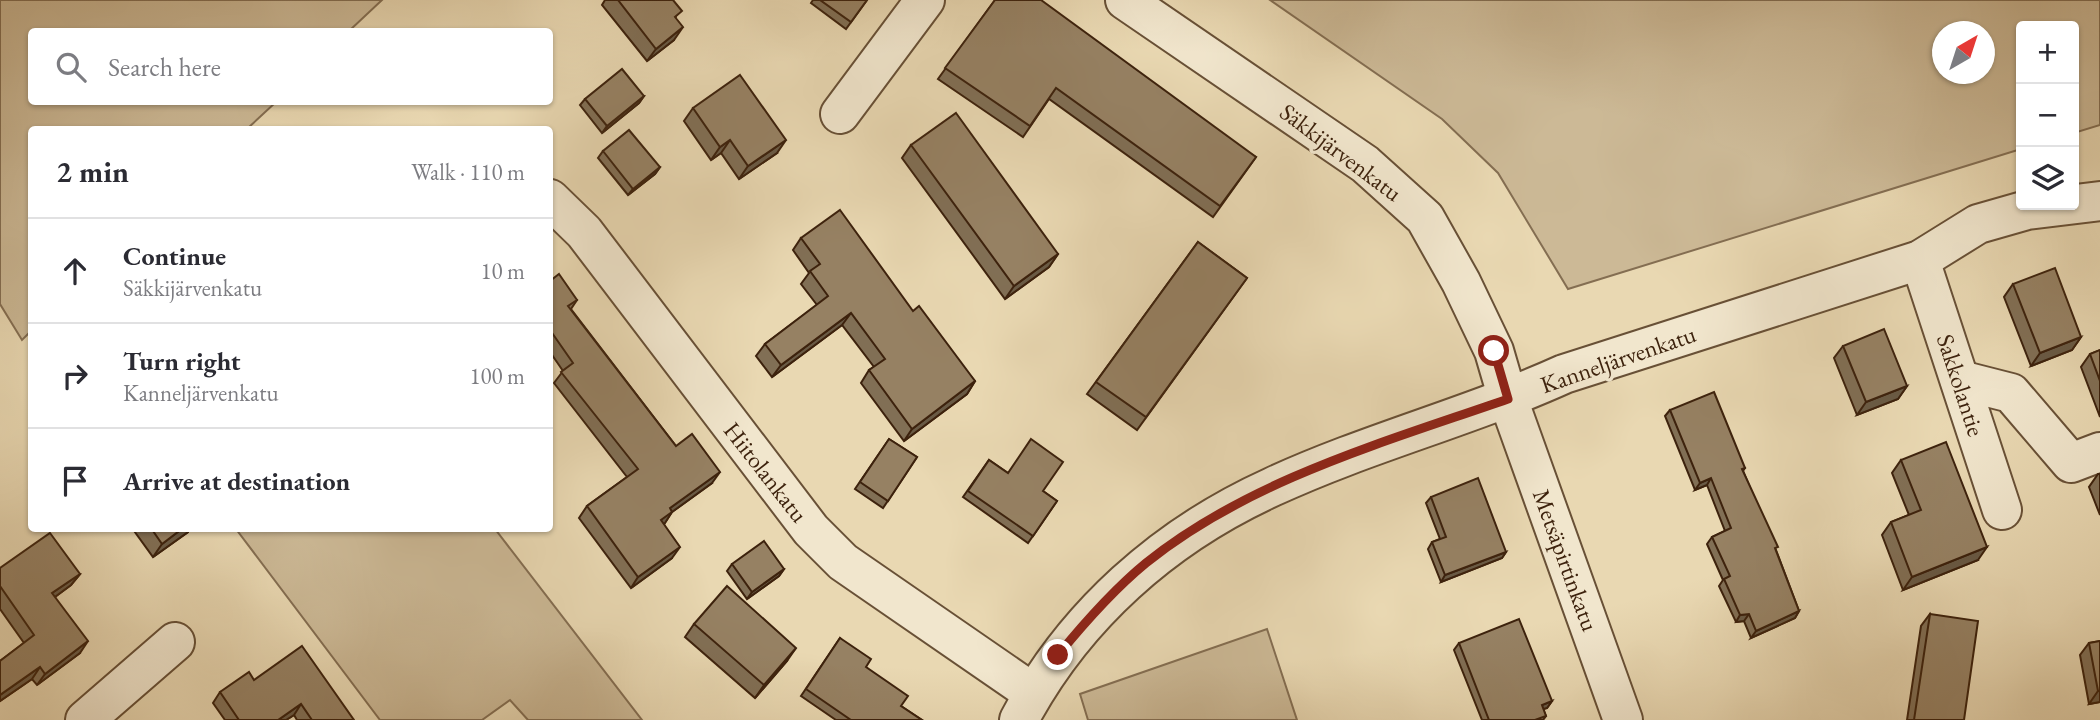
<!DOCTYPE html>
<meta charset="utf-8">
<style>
body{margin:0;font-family:"EB Garamond",serif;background:#f7f7f7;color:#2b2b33}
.controls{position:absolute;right:21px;top:21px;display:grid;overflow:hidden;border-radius:7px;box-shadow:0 2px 5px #0004}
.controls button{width:63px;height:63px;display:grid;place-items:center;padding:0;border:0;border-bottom:2px solid #e1e1e2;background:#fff;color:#2b2b33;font:35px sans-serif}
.compass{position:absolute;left:1932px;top:21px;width:63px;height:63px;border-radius:50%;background:#fff;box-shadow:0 2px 5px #0004;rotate:39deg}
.stop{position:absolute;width:21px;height:21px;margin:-16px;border:5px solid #8f2418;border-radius:50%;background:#fff}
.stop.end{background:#8f2418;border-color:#fff;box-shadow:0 2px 7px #0008}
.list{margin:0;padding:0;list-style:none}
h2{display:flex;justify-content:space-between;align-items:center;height:91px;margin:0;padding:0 28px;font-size:30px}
h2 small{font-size:23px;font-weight:400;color:#7c7c81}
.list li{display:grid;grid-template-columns:46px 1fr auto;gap:21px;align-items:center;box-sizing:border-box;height:105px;padding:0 28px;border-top:2px solid #e1e1e2}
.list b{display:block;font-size:26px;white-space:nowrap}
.list p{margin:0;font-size:23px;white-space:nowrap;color:#7c7c81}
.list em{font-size:23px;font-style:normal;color:#7c7c81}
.icon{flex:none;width:38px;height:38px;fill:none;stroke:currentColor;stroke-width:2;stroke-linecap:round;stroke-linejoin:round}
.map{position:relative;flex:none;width:2100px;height:720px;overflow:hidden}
.search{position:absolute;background:#fff;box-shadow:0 2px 5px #0004;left:28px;top:28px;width:525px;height:77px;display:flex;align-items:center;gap:18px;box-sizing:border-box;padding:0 24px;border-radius:7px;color:#7c7c81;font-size:26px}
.panel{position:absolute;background:#fff;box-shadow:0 2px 5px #0004;left:28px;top:126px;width:525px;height:406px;border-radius:7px}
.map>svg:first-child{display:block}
.green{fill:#ccb996;stroke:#846e52;stroke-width:2;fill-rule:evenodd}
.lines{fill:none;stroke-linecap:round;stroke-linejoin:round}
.minor-casing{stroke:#685036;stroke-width:42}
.minor{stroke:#f1e6cd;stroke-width:38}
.wall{fill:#816f55;stroke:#3d220d;stroke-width:2}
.shaded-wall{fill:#695a45;stroke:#3d220d;stroke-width:2}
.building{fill:#968163;stroke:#3d220d;stroke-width:2}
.route{stroke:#8f2418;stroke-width:9}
.labels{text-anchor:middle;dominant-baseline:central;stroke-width:7;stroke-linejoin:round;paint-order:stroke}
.street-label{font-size:24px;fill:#3d220d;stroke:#f1e6cd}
</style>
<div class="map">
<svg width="2100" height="720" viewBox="0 0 2100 720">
<rect width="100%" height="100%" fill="#e9d8b2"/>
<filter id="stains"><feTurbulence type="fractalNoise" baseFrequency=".00286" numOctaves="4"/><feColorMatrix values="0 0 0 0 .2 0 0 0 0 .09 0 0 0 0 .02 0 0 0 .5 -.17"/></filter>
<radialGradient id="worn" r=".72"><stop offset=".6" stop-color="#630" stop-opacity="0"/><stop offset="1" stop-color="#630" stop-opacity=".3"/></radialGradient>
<g class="green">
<path d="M0 0H382L349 31 32 32V102H276L247 129 32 130V330L22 340 0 304Z"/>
<path d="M1270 0H2100V125L2074 133V26H2021V149L1568 289 1498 173 1442 119ZM1942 32H1984V74H1942Z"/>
<path d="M236 529H495L642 720H528L510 700 482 720H380Z"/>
<path d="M1267 629 1297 720H1088L1080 694Z"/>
</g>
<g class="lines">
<g class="minor-casing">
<g id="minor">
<path d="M1125 0 1365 164 1425 218 1461 282 1494 351 1508 399 1623 720"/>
<path d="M840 114 925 0"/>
<path d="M550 199 584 232 811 530 843 562 1033 693"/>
<path d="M1920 260 2002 510"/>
<path d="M1960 380 2011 393 2071 463 2100 452"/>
<path d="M85 720 175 642"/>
<path d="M1019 720C1074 616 1164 536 1272 487 1367 443 1469 417 1564 374L1920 260 1978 224 2027 210 2100 201"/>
</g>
</g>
<use href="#minor" class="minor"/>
</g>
<g class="wall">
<path d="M605 0H673L676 19 674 40 647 61 602 5Z"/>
<path d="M813 0H867L846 29 811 3Z"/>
<path d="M995 0 1256 157 1213 217 1049 99 1023 137 938 79Z"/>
<path d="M644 96 639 103 602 133 580 105 585 99Z"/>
<path d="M693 108 777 153 739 179 721 153 711 160 684 121Z"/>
<path d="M911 145 1058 254 1049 267 1005 299 902 158Z"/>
<path d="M603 151 660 167 655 174 628 195 598 158Z"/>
<path d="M801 238 913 311 975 381 967 394 904 441 861 383 869 370 874 367 842 325 772 377 756 356 765 344 817 305 801 284 809 273 793 250Z"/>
<path d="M1198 242 1247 278 1137 430 1087 394Z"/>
<path d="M550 281 577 300 571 309 676 446 712 483 672 512 664 524 672 558 631 588 579 518 587 506 627 477 554 383 563 371 550 352Z"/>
<path d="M2013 284 2081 337 2072 350 2031 366 2004 297Z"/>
<path d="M1843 346 1907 386 1898 399 1857 415 1834 358Z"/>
<path d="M2100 350V417L2081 367 2090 354Z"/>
<path d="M1670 410 1745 468 1743 471 1776 550 1799 611 1795 618 1751 638 1744 621 1736 622 1719 586 1723 580 1707 544 1712 537 1725 531 1707 485 1695 490 1665 416Z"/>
<path d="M889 439 917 457 883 508 855 489Z"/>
<path d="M989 460 1008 473 1043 491 1057 501 1028 543 963 497Z"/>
<path d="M1901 460 1978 560 1903 590 1882 535 1891 522 1909 515 1892 473Z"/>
<path d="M2098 474H2100V515L2089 487Z"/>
<path d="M1431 497 1506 552 1502 558 1441 582 1428 549 1432 542 1440 539 1426 503Z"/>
<path d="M132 528H190L188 532 153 557Z"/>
<path d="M732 564 784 569 779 576 747 599 727 571Z"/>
<path d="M0 568 80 574 71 585 55 597 80 653 37 685 32 679 0 701V661L24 643 0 609Z"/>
<path d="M1930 614 1964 720H1907L1921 626Z"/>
<path d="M694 624 787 661 755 698 685 637Z"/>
<path d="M840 638 901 706 922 720H836L801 696Z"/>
<path d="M2100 641V702L2089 704 2080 655 2089 643Z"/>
<path d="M1459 643 1552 701 1547 708 1543 709 1546 716 1543 720H1482L1454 650Z"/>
<path d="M254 680 354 720H297L294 715 286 720H225L213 703 220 692Z"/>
</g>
<g class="shaded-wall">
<path d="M683 27 674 40 647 61 656 49Z"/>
<path d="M644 96 639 103 602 133 607 126Z"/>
<path d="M730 140 721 153 711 160 720 147Z"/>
<path d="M786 140 777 153 739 179 748 166Z"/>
<path d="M660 167 655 174 628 195 633 189Z"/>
<path d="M1058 254 1049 267 1005 299 1014 286Z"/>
<path d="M851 313 842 325 772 377 781 365Z"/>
<path d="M2081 337 2072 350 2031 366 2040 353Z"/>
<path d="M975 381 967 394 904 441 912 429Z"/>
<path d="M1907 386 1898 399 1857 415 1866 402Z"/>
<path d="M720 472 712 483 672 512 665 523 653 531 670 508Z"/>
<path d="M1711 478 1707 485 1695 490 1700 483Z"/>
<path d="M183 528H190L188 532 153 557 162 544Z"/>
<path d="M680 547 672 558 631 588 638 577Z"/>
<path d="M1987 547 1978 560 1903 590 1912 577Z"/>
<path d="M1506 552 1502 558 1441 582 1445 575Z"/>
<path d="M784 569 779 576 747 599 752 592Z"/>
<path d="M80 574 71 585 44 605 52 593Z"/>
<path d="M1799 611 1795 618 1751 638 1756 631Z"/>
<path d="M1749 614 1744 621 1736 622 1740 615Z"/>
<path d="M88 641 80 653 37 685 45 674Z"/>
<path d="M796 648 787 661 755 698 764 685Z"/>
<path d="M40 667 32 679 0 701V695Z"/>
<path d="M2098 691H2100V702L2089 704Z"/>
<path d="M1552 701 1547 708 1537 711 1542 705Z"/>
<path d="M301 704 294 715 286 720H278Z"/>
</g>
<g class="building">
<path d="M618 0H673L682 11 675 17 683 27 656 49Z"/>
<path d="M820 0H867L851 22Z"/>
<path d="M995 0H1041L1256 157 1220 206 1056 88 1030 126 945 68Z"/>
<path d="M622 69 644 96 607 126 585 99Z"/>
<path d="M740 75 786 140 748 166 730 140 720 147 693 108Z"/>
<path d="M956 113 1058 254 1014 286 911 145Z"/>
<path d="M629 130 660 167 633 189 603 151Z"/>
<path d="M840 210 913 311 919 306 975 381 912 429 869 370 885 359 851 313 781 365 765 344 828 296 810 271 820 264 801 238Z"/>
<path d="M1198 242 1247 278 1146 417 1096 382Z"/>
<path d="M2055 268 2081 337 2040 353 2013 284Z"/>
<path d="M559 274 577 300 568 306 676 446 692 434 720 472 670 508 672 512 661 520 680 547 638 577 587 506 638 469 561 372 573 363 550 330V281Z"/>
<path d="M1884 329 1907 386 1866 402 1843 346Z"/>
<path d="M2100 350V381L2090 354Z"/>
<path d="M1714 392 1745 468 1742 469 1778 547 1775 548 1799 611 1756 631 1749 614 1740 615 1724 579 1730 576 1712 537 1731 528 1711 478 1700 483 1670 410Z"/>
<path d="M889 439 917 457 888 501 860 482Z"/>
<path d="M1031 439 1063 462 1043 491 1057 501 1033 536 968 491 989 460 1008 473Z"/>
<path d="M1946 442 1987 547 1912 577 1891 522 1921 510 1901 460Z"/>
<path d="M1478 478 1506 552 1445 575 1432 542 1446 537 1431 497Z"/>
<path d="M151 528H183L162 544Z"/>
<path d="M50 533 80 574 52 593 88 641 45 674 40 667 0 695V661L34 635 0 586V568Z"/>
<path d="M764 541 784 569 752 592 732 564Z"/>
<path d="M727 586 796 648 764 685 694 624Z"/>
<path d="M1930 614 1978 621 1964 720H1914Z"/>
<path d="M1519 619 1552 701 1542 705 1546 716 1535 720H1489L1459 643Z"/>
<path d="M840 638 871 659 866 667 908 696 901 706 922 720H851L806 689Z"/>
<path d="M2100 641V691H2098L2089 643Z"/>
<path d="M302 646 354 720H312L301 704 278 720H239L220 692 249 672 254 680Z"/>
</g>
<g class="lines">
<path class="route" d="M1058 655C1085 622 1113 590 1146 563 1249 480 1385 442 1508 399L1494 351"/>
</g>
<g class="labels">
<g class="street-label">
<text transform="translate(1341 152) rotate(37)">Säkkijärvenkatu</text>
<text transform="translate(1618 359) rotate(-19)">Kanneljärvenkatu</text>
<text transform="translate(1961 385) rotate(72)">Sakkolantie</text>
<text transform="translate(766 472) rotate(52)">Hiitolankatu</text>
<text transform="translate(1566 560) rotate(70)">Metsäpirtinkatu</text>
</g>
</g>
<rect width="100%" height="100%" filter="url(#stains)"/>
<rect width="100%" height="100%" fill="url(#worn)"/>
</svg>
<div class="controls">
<button>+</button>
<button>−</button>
<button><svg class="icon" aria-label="layers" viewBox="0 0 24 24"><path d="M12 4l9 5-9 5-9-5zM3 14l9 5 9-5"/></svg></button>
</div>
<svg class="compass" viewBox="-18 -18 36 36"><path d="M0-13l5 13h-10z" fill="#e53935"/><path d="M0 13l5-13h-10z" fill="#7c7c81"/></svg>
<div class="stop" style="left:1494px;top:351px"></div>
<div class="stop end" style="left:1058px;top:655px"></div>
<div class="search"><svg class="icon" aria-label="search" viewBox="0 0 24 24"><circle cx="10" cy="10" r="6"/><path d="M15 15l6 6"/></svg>Search here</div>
<section class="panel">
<h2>2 min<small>Walk · 110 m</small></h2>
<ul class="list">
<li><svg class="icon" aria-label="ahead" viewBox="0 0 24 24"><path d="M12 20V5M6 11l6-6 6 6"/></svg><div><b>Continue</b><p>Säkkijärvenkatu</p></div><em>10 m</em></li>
<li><svg class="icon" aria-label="right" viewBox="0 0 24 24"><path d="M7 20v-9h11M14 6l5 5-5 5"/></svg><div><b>Turn right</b><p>Kanneljärvenkatu</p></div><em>100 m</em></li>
<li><svg class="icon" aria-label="arrive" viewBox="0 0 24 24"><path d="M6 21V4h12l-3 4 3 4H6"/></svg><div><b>Arrive at destination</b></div></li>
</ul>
</section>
</div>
